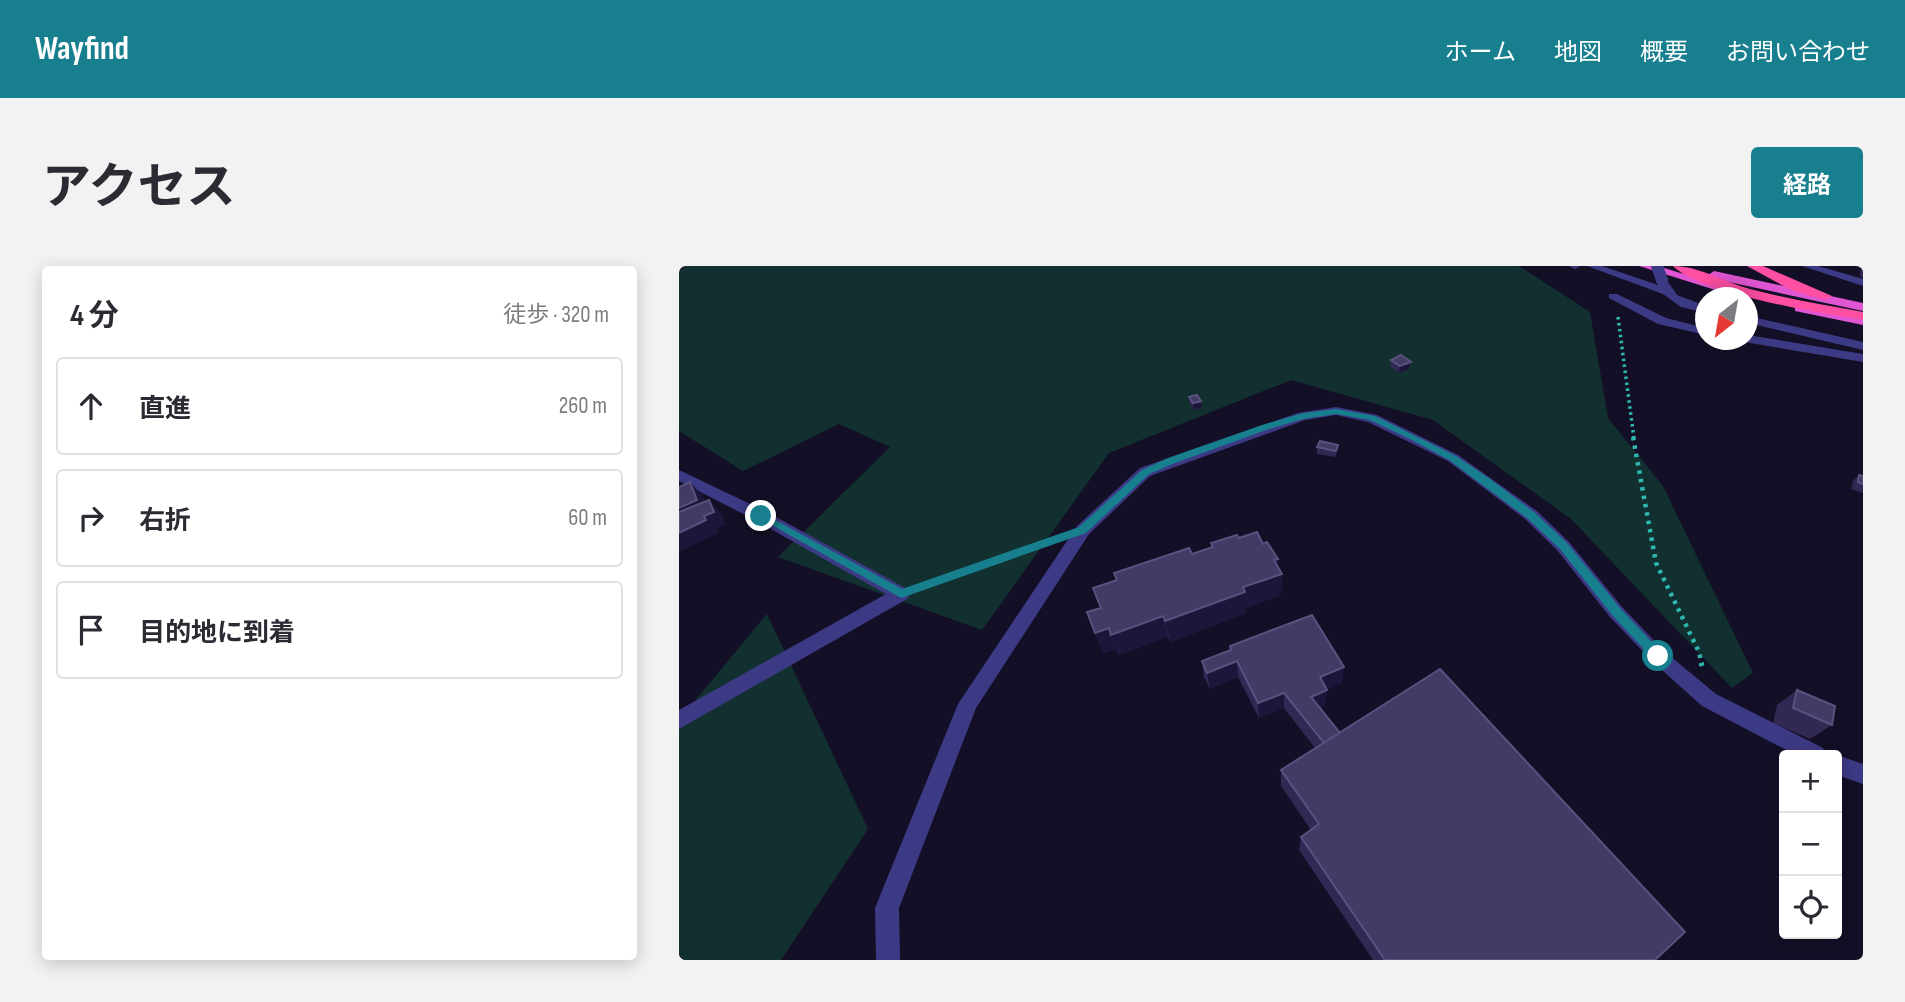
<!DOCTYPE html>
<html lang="ja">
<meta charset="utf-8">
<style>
body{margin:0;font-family:"Sofia Sans Condensed","Noto Sans JP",sans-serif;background:#f2f2f3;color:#2b2b33}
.controls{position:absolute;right:21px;bottom:21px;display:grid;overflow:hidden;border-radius:7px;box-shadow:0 4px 18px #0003}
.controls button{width:63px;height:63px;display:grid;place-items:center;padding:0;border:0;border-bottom:2px solid #e1e1e2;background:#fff;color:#2b2b33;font:35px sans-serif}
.compass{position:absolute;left:1016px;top:21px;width:63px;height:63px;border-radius:50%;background:#fff;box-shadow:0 4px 18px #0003;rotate:211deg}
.stop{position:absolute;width:21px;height:21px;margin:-16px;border:5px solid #187f8f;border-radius:50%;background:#fff}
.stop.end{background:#187f8f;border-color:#fff;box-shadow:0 2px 7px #0008}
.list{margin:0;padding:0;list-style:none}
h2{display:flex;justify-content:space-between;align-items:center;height:91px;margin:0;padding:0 28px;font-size:30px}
h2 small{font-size:23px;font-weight:400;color:#7c7c81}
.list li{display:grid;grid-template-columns:46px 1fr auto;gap:21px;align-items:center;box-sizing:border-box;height:98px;margin:0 14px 14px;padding:0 14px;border:2px solid #e1e1e2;border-radius:7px}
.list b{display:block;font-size:26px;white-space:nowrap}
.list em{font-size:23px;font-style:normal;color:#7c7c81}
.icon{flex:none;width:38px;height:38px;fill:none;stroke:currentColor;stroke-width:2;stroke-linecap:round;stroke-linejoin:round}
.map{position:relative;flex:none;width:1184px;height:694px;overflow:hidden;border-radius:7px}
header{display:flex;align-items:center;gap:42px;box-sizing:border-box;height:98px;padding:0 35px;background:#187f8f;color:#fff}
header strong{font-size:33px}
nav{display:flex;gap:38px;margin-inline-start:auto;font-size:24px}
.intro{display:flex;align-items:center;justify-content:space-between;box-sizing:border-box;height:168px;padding:0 42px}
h1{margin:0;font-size:49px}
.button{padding:18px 32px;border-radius:7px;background:#187f8f;color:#fff;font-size:24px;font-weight:700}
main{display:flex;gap:42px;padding:0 42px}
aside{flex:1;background:#fff;border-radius:7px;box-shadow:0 4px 18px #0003}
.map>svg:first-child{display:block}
.green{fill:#12302f}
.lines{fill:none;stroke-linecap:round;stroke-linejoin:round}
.path-far2{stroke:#2fb8b0;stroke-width:3.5;stroke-dasharray:2.5 3.5;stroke-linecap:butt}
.path-far1{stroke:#2fb8b0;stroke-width:4.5;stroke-dasharray:3.5 5;stroke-linecap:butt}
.path{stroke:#2fb8b0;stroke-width:5;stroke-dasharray:4.5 6;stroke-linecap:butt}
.minor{fill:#3d3a85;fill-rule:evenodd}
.trunk{fill:#e055d1;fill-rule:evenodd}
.motorway{fill:#ff4fa3;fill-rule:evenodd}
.minor-bridge{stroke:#3d3a85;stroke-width:12}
.wall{fill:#312854}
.shaded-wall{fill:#1d163a}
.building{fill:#433a66;stroke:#5a527e;stroke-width:2}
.route{fill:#187f8f}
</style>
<header>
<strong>Wayfind</strong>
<nav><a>ホーム</a><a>地図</a><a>概要</a><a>お問い合わせ</a></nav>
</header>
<div class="intro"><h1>アクセス</h1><a class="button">経路</a></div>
<main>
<aside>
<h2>4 分<small>徒歩 · 320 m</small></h2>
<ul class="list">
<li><svg class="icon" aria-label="ahead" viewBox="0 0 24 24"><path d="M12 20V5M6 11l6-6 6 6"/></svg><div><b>直進</b></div><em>260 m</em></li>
<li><svg class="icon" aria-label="right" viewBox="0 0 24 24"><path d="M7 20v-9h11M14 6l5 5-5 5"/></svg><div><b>右折</b></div><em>60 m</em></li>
<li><svg class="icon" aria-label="arrive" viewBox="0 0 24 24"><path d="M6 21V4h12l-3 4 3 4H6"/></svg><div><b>目的地に到着</b></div></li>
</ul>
</aside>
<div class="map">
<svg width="1184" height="694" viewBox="0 0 1184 694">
<rect width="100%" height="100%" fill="#130f26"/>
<g class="green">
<path d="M7 0H840L911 46 929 152 984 220 1074 407 1053 422 892 253 754 154 612 114 430 187 303 364 99 291 211 181 160 158 64 205 0 165V6Z"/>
<path d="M88 348 189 563 102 694H0V454Z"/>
</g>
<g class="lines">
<path class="path-far2" d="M939 51 955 173"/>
<g class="path-far1">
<path d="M954 171 977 297 1020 386 1023 399"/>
<path d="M239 322 373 275"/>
</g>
<path class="path" d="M1022 397 1023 400"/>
<g class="minor">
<path d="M890 0H901L896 3Z"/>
<path d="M908 0H923L979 19V13H987L998 29 1027 40V47L1002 41 984 28Z"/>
<path d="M1123 0H1139L1184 13V20Z"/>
<path d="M930 28H938L987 52 1027 62V69L979 58 930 32Z"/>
<path d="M1069 50 1184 76V84L1069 57Z"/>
<path d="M1069 69 1184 88V96L1065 76 1063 74H1069Z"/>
<path d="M657 141 698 149 779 189 858 245 890 276 943 341 985 385 1037 428 1144 482 1147 489H1117L1023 440 973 395 931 351 878 284 846 253 769 195 689 156 657 149 626 154 471 210 410 268 297 442 220 642 221 694H197L196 642 279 438 398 260 461 202 619 147Z"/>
<path d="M0 204 88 246 228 323 231 328 228 333 0 463V444L207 328 76 254 0 215Z"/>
<path d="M1158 489 1184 498V518L1158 509Z"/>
</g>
<g class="trunk">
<path d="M960 0H979L1056 24 1054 27H1046Z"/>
<path d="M1035 5 1184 37V45L1031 12 1029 9Z"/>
<path d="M1120 38 1184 51V59L1116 45V39Z"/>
</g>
<g class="motorway">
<path d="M994 0C1020 0 1045 16 1071 23 1108 33 1146 39 1184 46V54C1142 47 1022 28 994 0Z"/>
<path d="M1068 0H1084L1153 30 1146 34 1112 24Z"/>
</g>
<path class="minor-bridge" d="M978 0 983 14"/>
</g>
<g class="wall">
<path d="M1184 0V12L1181 11 1182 1Z"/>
<path d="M712 94 730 103 720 107 711 100Z"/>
<path d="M510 131 523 141 514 144 511 138Z"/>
<path d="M659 179 658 185 656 191 638 188V181Z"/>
<path d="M1180 209 1184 210V227L1172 223 1174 215Z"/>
<path d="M560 272 598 301 603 308 602 329 567 342V347L491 376 489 371 439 389 437 383 424 387 408 346 421 342 513 288 532 282V277Z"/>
<path d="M551 380 663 417 648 423 646 439 641 441 661 467 976 694H694L620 584 622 571 632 564 602 520V504L636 482 605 442 580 452 559 411 531 423 525 411 523 395 551 385Z"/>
<path d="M1118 424 1153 459 1131 473 1094 457 1098 439Z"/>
</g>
<g class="shaded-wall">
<path d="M732 96 730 103 720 107 721 100Z"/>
<path d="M522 135 523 141 514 144V137Z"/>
<path d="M11 216 23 229 30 247 0 261V242Z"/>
<path d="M30 234 42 247 47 259 38 262 40 267 0 286V267L25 250Z"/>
<path d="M599 293 598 309 603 308 602 329 567 342V347L491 376 486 355 564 321 595 294Z"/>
<path d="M484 350 489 371 439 389 432 369Z"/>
<path d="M430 362 437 383 424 387 416 367Z"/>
<path d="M558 395 559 411 531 423 528 407Z"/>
<path d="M665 401 663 417 639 427 641 411Z"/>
<path d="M648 424 646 439 631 446 632 431Z"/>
<path d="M605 427V442L580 452 579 437Z"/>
</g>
<g class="building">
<path d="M722 89 732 96 721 100 712 94Z"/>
<path d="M518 129 522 135 514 137 510 131Z"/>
<path d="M641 175 659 179 657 185 638 181Z"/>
<path d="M1180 209 1184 210V218L1179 216Z"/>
<path d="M11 216 18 234 0 242V221Z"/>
<path d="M30 234 35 246 25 250 27 254 0 267V246Z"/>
<path d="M578 266 584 278 588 276 599 293 595 294 603 308 564 321 566 326 486 355 484 350 432 369 430 362 416 367 408 346 422 342 414 322 438 314 435 307 510 282 513 288 534 281 532 277 558 269 560 272Z"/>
<path d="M633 349 665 401 641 411 648 424 632 431 661 467 645 477 605 427 579 437 558 395 528 407 523 395 552 384 551 380Z"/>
<path d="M761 403 1006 666 976 694H706L622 571 640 558 602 504Z"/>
<path d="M1118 424 1156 440 1153 459 1114 442Z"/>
</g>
<path class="route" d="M657 143 696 150 777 190 811 213 855 246 888 277 941 342 983 387V394H975L933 349 881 283 848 252 770 194 733 174 691 154 657 148 624 153 590 163 496 197 470 208 407 267 222 332 77 250 85 248 223 323 400 261 463 204 489 192 583 159 624 147Z"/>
</svg>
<div class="controls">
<button>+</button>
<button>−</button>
<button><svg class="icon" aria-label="locate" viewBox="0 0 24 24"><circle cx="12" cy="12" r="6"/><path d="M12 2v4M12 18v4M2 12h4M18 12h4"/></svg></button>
</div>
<svg class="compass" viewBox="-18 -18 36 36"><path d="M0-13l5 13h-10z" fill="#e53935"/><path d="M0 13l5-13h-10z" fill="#7c7c81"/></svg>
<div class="stop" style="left:979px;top:390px"></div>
<div class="stop end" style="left:82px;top:250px"></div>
</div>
</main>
